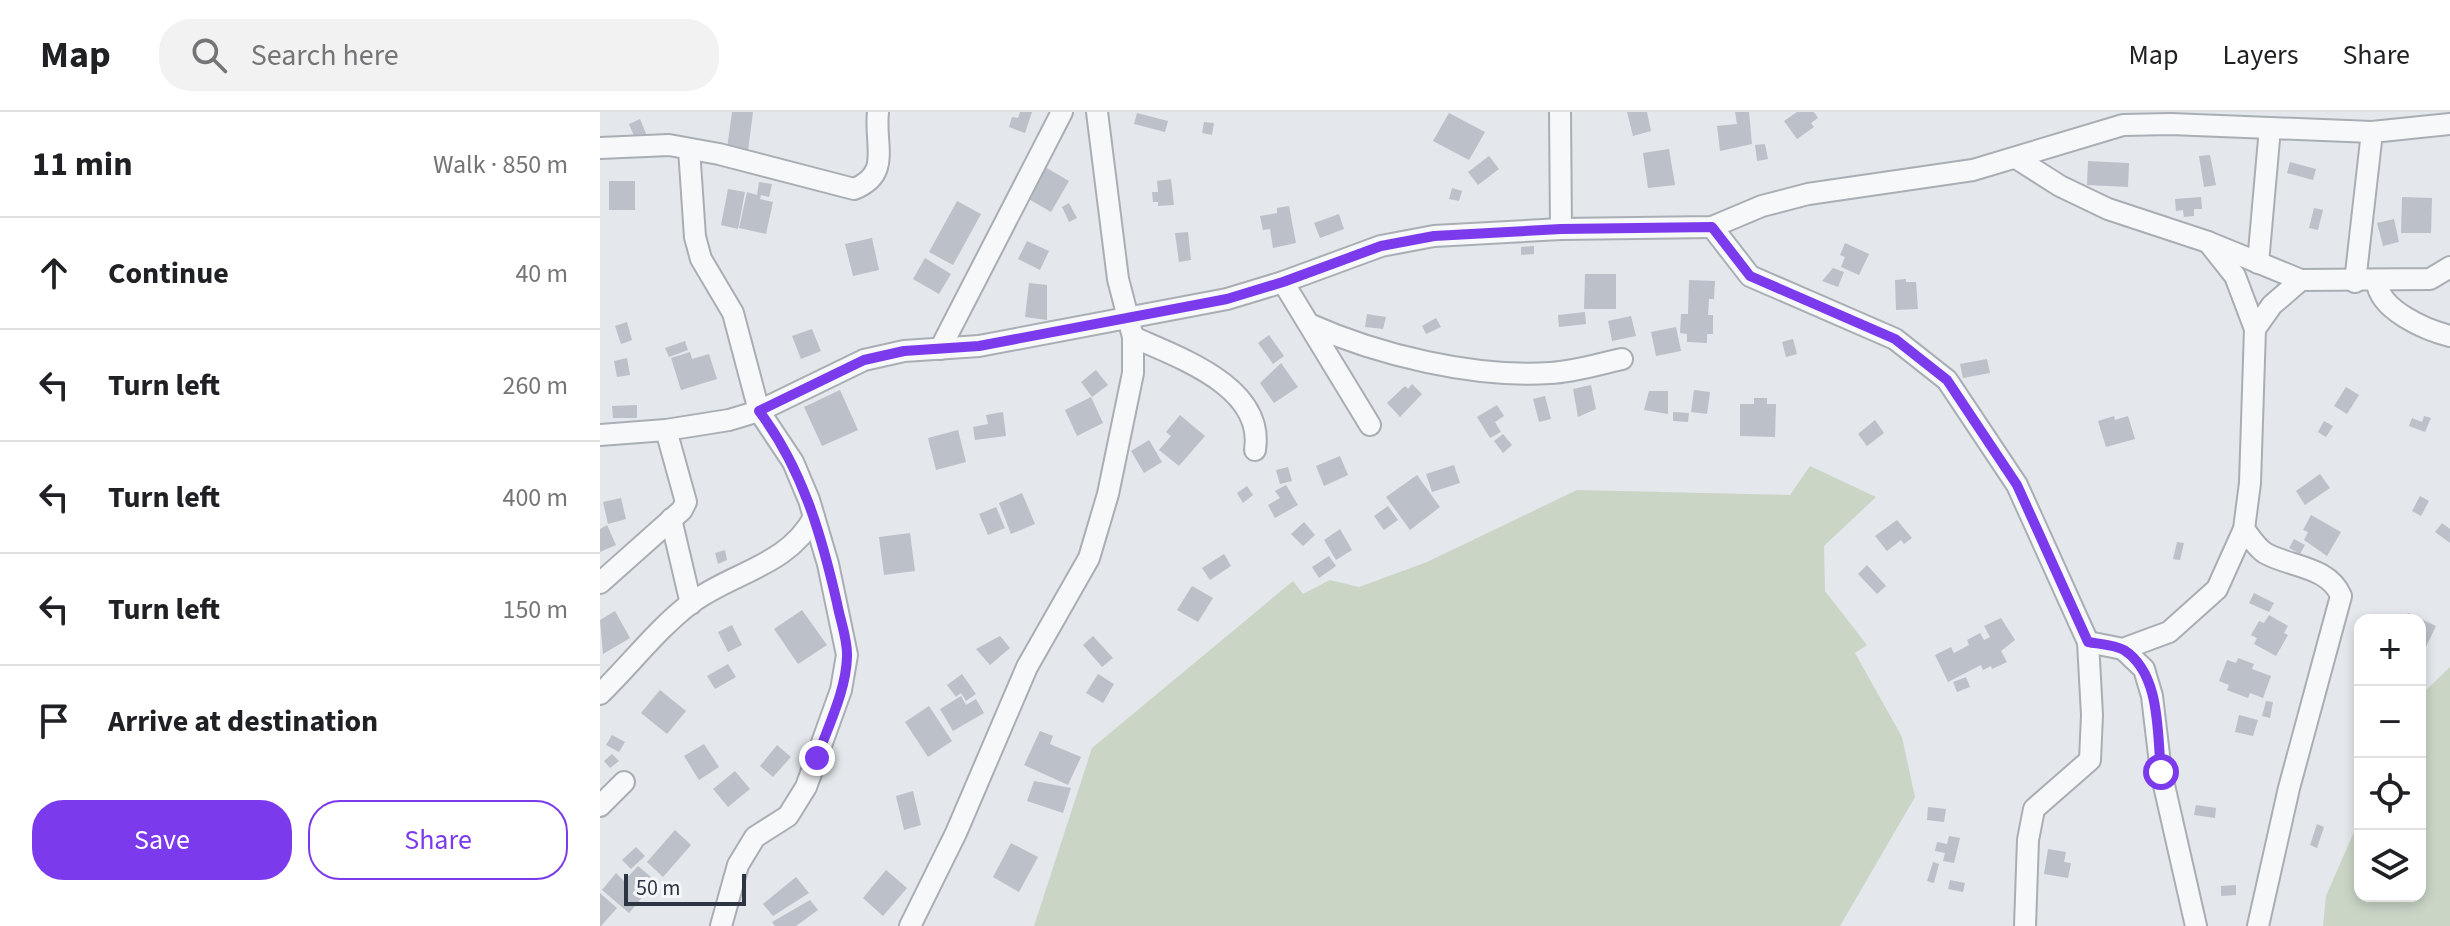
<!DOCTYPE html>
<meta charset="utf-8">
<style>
body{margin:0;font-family:"Source Sans 3",sans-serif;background:#f2f2f2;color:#202124}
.controls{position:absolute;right:24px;bottom:24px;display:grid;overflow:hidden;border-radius:16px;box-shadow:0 4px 12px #0003}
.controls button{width:72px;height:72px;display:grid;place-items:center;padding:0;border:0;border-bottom:2px solid #e0e0e0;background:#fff;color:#202124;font:40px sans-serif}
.scale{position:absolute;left:24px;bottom:20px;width:122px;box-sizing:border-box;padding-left:8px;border:4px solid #2d3543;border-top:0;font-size:22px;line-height:28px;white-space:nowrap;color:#2d3543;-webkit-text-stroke:6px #f4f6f9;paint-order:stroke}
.stop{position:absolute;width:24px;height:24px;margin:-18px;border:6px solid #7c3aed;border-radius:50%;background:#fff}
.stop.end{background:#7c3aed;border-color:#fff;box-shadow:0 2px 8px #0008}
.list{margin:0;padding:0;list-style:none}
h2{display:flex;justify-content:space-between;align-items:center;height:104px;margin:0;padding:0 32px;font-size:34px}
h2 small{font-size:26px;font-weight:400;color:#757577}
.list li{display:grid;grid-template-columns:52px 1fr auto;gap:24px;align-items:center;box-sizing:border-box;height:112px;padding:0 32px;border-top:2px solid #e0e0e0}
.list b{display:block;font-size:30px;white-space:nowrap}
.list em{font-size:26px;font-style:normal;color:#757577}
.actions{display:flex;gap:16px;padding:24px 32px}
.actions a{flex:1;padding:18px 0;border:2px solid #7c3aed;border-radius:32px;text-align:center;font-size:28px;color:#7c3aed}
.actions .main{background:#7c3aed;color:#fff}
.icon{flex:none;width:44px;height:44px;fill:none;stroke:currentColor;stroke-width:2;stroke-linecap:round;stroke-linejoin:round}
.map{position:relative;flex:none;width:1850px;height:814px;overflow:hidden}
header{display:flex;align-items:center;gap:48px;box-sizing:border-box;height:112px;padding:0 40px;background:#fff;border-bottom:2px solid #e0e0e0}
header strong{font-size:38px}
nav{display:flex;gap:44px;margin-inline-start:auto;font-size:28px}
.search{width:560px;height:72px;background:#f2f2f2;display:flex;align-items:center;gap:20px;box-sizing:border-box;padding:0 28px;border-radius:32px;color:#757577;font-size:30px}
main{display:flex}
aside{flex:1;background:#fff}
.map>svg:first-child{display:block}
.green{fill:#cad5c6}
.building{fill:#bcc0c8}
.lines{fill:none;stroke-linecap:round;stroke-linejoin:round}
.minor-casing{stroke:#a9aeb5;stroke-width:24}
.minor{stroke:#f7f8fa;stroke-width:20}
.route{stroke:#7c3aed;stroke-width:10}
</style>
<header>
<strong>Map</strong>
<div class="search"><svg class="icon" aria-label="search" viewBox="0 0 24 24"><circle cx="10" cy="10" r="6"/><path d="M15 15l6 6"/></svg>Search here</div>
<nav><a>Map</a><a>Layers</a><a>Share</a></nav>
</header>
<main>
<aside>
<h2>11 min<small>Walk · 850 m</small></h2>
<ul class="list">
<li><svg class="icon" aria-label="ahead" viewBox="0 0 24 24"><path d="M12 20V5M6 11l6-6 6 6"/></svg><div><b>Continue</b></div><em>40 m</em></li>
<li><svg class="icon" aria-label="left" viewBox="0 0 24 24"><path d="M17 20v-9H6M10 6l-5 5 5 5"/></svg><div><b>Turn left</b></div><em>260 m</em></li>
<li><svg class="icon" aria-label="left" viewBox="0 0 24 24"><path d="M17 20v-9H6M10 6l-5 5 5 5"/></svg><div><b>Turn left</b></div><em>400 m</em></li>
<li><svg class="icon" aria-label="left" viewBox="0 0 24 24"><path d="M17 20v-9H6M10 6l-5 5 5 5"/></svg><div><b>Turn left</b></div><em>150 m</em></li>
<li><svg class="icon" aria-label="arrive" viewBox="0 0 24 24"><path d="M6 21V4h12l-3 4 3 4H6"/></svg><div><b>Arrive at destination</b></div></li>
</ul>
<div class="actions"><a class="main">Save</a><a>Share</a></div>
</aside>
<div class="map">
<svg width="1850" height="814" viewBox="0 0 1850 814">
<rect width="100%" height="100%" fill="#e4e7eb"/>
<g class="green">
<path d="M1210 354 1276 385 1224 434 1225 479 1267 533 1255 541 1302 625 1315 685 1240 814H434L492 636 693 469 703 482 730 468 759 475 827 450 977 378 1190 383Z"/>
<path d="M1850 555V814H1723L1726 784 1760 706V784H1820V584Z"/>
</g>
<g class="building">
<path d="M132 0H153L148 39 127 37Z"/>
<path d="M420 0H432L425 21 409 15 412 5 418 6Z"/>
<path d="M1027 0H1047L1051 19 1033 24Z"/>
<path d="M1135 0H1149L1152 32 1120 39 1117 14 1137 12Z"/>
<path d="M1197 0H1214L1218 6 1211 11 1214 15 1197 27 1184 9Z"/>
<path d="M537 1 568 9 565 20 534 12Z"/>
<path d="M849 1 885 20 869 48 833 29Z"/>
<path d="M40 7 47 24 36 29 29 12Z"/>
<path d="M604 10 614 11 612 23 602 21Z"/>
<path d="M1165 32 1168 47 1157 49 1155 33Z"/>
<path d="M1069 37 1075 73 1048 76 1043 41Z"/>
<path d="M1610 43 1616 73 1604 75 1599 44Z"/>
<path d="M889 44 899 57 878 73 868 60Z"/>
<path d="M1488 49 1529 51 1528 75 1487 73Z"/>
<path d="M1690 50 1716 57 1713 68 1687 61Z"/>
<path d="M445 55 469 69 451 100 427 86Z"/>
<path d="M571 67 574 93 558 94V90H553L552 80H558L557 69Z"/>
<rect x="9" y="69" width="26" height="29"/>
<path d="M159 70 172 72 169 85 161 83 160 87 173 90 166 122 139 116 147 80 157 83Z"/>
<path d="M852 76 862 79 859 89 849 87Z"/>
<path d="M128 77 145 80 138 117 121 113Z"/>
<path d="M1601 85 1602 97H1594V104L1584 105 1583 98 1576 99 1575 87Z"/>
<path d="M1802 85 1832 86 1831 121H1801Z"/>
<path d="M357 89 381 102 353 153 329 140Z"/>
<path d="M469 91 477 106 469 110 462 95Z"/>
<path d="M689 94 696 131 673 136 670 117 663 118 660 104 677 101V96Z"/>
<path d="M1714 96 1723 98 1718 118 1709 116Z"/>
<path d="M739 102 744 117 720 126 714 111Z"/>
<path d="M1794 107 1799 130 1783 134 1777 111Z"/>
<path d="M588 120 591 148 579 150 575 121Z"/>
<path d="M272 126 279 158 253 164 245 132Z"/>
<path d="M427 129 449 139 440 158 418 147Z"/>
<path d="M1245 131 1269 142 1259 163 1241 155 1245 145 1240 143Z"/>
<path d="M934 134V142L921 143V135Z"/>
<path d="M325 146 351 162 339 182 313 167Z"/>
<path d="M1233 156 1244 160 1238 175 1222 169Z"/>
<path d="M985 162H1016V197H984Z"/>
<path d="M1306 167V170H1316L1318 197 1296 198 1295 168Z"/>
<path d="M1089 168 1115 169 1114 187H1109L1108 203H1113V222H1107V231L1087 230V222L1080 221 1081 202H1088Z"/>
<path d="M429 171 447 173V208L425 205Z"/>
<path d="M985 200 986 212 959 215 958 203Z"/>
<path d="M767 202 786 205 783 217 765 215Z"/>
<path d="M1031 204 1036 224 1012 229 1008 209Z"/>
<path d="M836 206 841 215 826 222 822 214Z"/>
<path d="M27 210 32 228 21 232 15 214Z"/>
<path d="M1076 215 1081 239 1056 244 1051 220Z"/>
<path d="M212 217 221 239 201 247 192 224Z"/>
<path d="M669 223 684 244 673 252 658 231Z"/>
<path d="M1193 227 1197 242 1186 245 1182 230Z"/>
<path d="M85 229 88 238 69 245 65 236Z"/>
<path d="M90 240 92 247 109 242 117 267 81 278 71 246Z"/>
<path d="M27 246 30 263 17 265 14 249Z"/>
<path d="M1387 247 1390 261 1363 266 1360 252Z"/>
<path d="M681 251 698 275 674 291 660 271Z"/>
<path d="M496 258 508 273 492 285 481 270Z"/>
<path d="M812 272 822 282 800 305 787 291 805 274 808 277Z"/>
<path d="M991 273 996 297 978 305 973 277Z"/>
<path d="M1746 275 1759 283 1747 302 1734 294Z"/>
<path d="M240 278 258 318 222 334 204 295Z"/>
<path d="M1094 278 1110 280 1107 302 1091 300Z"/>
<path d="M1049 279H1068V302L1044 298Z"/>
<path d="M945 284 951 307 939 310 933 287Z"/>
<path d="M491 285 503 311 477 324 465 298Z"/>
<path d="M1154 286H1167V292H1176L1175 325 1140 324V292H1154Z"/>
<path d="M37 293V306H13L12 294Z"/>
<path d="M897 293 904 304 895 310 901 320 890 326 877 305Z"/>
<path d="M403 300 406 324 375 328 373 315 388 312 386 303Z"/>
<path d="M1073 300 1089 301 1088 310 1073 309Z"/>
<path d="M580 303 605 324 579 354 559 338 571 324 566 320Z"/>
<path d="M1514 304 1515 308 1528 304 1535 327 1506 335 1498 309Z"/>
<path d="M1824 304 1831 306 1825 320 1809 314 1812 306 1822 310Z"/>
<path d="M1275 308 1284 321 1267 334 1258 322Z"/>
<path d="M1724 309 1733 314 1726 325 1718 320Z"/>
<path d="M358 318 366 350 336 358 328 326Z"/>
<path d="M903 322 912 333 903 341 894 329Z"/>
<path d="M549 328 562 350 544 361 531 339Z"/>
<path d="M740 344 748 363 724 374 716 354Z"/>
<path d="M854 353 860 371 832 380 826 362Z"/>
<path d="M688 355 692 369 680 372 676 358Z"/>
<path d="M1720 362 1730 376 1705 393 1696 379Z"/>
<path d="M817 363 840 395 810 418 786 385Z"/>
<path d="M686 373 698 393 675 406 668 393 680 386 675 379Z"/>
<path d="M647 374 653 383 643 391 637 381Z"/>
<path d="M422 381 435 412 411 422 399 391Z"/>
<path d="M1820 384 1829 389 1821 404 1812 399Z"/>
<path d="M21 386 26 407 8 412 3 390Z"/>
<path d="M788 394 798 408 784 418 774 404Z"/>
<path d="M396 395 405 416 388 423 379 402Z"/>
<path d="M1711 403 1741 420 1727 444 1704 428 1708 420 1703 418Z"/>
<path d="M1297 408 1312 426 1304 432 1301 428 1287 439 1275 424Z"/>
<path d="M704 410 715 423 703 434 691 422Z"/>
<path d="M1842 411 1850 417V431L1835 420Z"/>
<path d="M7 413 16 433 0 440V417Z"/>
<path d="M740 417 752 438 736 448 724 428Z"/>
<path d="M310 421 315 459 284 463 279 425Z"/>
<path d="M1694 427 1705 433 1700 442 1689 436Z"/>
<path d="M1577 430 1584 431 1580 448 1573 447Z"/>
<path d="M125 438 127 448 118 452 115 441Z"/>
<path d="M624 442 631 454 610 468 602 456Z"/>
<path d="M729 444 736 454 719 466 712 455Z"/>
<path d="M1267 453 1286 474 1277 482 1258 462Z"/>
<path d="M592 474 613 486 598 510 577 498Z"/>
<path d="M1654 481 1674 491 1669 500 1649 491Z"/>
<path d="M202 498 227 533 198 552 174 517Z"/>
<path d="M15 499 30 526 3 542 0 508Z"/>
<path d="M1808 501 1836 514 1824 539 1820 537V508H1804Z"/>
<path d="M1669 503 1688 514 1684 521 1688 523 1676 544 1654 532 1657 526 1651 523 1659 509 1664 511Z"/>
<path d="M1401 506 1415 528 1401 539 1407 550 1392 557 1391 554 1383 558 1381 553 1348 570 1335 543 1351 535 1354 541 1369 533 1367 528 1380 521 1384 528 1390 525 1384 514Z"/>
<path d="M132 513 142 533 128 540 118 520Z"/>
<path d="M400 524 410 536 390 553 376 537Z"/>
<path d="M493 524 513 546 502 555 483 533Z"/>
<path d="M1638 546 1654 552 1652 557 1671 564 1663 586 1650 581 1648 586 1627 578 1629 573 1619 569 1627 548 1636 551Z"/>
<path d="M128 552 136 565 115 577 107 564Z"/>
<path d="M362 562 376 582 366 589 361 581 356 585 347 573Z"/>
<path d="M498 562 514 572 503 591 486 581Z"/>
<path d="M1366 565 1370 575 1357 580 1353 570Z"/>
<path d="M60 578 86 599 67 622 41 601Z"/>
<path d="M361 584 366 593 376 587 384 601 353 619 340 597Z"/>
<path d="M1666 589 1673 590 1670 606 1662 604Z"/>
<path d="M329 594 352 629 328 645 305 610Z"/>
<path d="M1639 603 1658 608 1653 624 1635 620Z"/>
<path d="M440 619 453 624 450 632 481 645 468 673 424 653Z"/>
<path d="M12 623 25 630 19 640 6 633Z"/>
<path d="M104 632 119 655 99 668 84 644Z"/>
<path d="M177 633 191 645 173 665 160 654Z"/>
<path d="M12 642 19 649 10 656 4 649Z"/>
<path d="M135 659 150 677 128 695 113 677Z"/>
<path d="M434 669 471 676 463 701 427 689Z"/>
<path d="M313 679 321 713 304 718 296 684Z"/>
<path d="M1596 693 1616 696 1615 706 1594 703Z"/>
<path d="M1328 695 1346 697 1344 710 1327 708Z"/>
<path d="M1717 712 1724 715 1717 736 1710 733Z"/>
<path d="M75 718 91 733 63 765 47 750Z"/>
<path d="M1349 724 1360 726 1354 751 1343 749 1345 741 1335 739 1337 730 1347 732Z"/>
<path d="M411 731 438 745 419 780 393 765Z"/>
<path d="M36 735 45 744 31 757 22 748Z"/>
<path d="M1448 737 1466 740 1464 750 1471 751 1468 766 1444 762Z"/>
<path d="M1333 750 1339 752 1334 771 1327 769Z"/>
<path d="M38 754 56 769 29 801 2 778 16 761 24 769Z"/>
<path d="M286 758 307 776 283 804 263 786Z"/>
<path d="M196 765 209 781 173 804 163 792Z"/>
<path d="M1350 768 1365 771 1363 780 1348 777Z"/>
<path d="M1636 773V783L1621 784V774Z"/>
<path d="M0 781 17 796 1 814H0Z"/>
<path d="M210 788 218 798 196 814H175L172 810Z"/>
</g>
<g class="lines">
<g class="minor-casing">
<g id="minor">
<path d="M960 0 961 117"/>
<path d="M0 36 69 33 119 42 254 77C292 62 274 33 278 0"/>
<path d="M89 37 95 125 101 147 133 201 159 299 193 350 209 388 228 452 247 543 241 578 206 675 188 704 155 725 138 753 121 814"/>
<path d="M1416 46 1460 74 1508 97 1608 130 1701 168"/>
<path d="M1112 115 1150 164 1295 227 1347 268 1417 373 1488 530 1523 537 1569 520 1617 477 1644 417 1650 371 1655 217 1635 164 1608 130"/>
<path d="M1658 151 1670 16"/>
<path d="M683 170 770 313"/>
<path d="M1755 170 1772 20"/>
<path d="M1777 170C1779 198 1826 218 1850 224"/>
<path d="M709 212C778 243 874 266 950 261 974 260 999 252 1022 247"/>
<path d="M1655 217 1672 193 1701 168 1830 167 1850 155"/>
<path d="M533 225C580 246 665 275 655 338"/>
<path d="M340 237 462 0"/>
<path d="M0 323 66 318 129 308 159 299 264 248 304 239 379 234 627 187 683 170 781 134 834 124 961 117 1112 115 1162 94 1208 82 1373 58 1523 13 1571 12 1772 20 1850 12"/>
<path d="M71 407 91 492"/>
<path d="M1644 417C1650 425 1657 436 1665 441 1689 455 1729 454 1741 484L1689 676 1658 814"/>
<path d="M0 471 82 398 86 390 66 318"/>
<path d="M1523 537 1544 557 1552 584 1561 660 1596 814"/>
<path d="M0 582C31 552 56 518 91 491 133 460 188 454 214 405"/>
<path d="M0 694 24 670"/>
<path d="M310 814 356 721 427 555 489 446 508 382 533 261V225L518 167 497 0"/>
<path d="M1425 814 1428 728 1434 697 1490 648 1492 603 1488 530"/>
</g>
</g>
<use href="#minor" class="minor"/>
</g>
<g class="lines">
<path class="route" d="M217 646C228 614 246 579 247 545 248 528 240 508 237 491 221 421 202 356 159 299L264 248 304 239 379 234 627 187 683 170 781 134 834 124 961 117 1112 115 1150 164 1295 227 1347 268 1417 373 1488 530C1499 532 1515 533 1524 538 1561 562 1557 621 1561 660"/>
</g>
</svg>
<div class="controls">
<button>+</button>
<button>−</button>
<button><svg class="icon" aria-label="locate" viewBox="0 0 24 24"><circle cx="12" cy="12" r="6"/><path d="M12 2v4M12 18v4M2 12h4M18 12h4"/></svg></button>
<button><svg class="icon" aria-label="layers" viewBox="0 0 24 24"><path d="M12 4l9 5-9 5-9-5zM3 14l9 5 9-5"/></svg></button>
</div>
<div class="scale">50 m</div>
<div class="stop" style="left:1561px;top:660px"></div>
<div class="stop end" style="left:217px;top:646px"></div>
</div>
</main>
